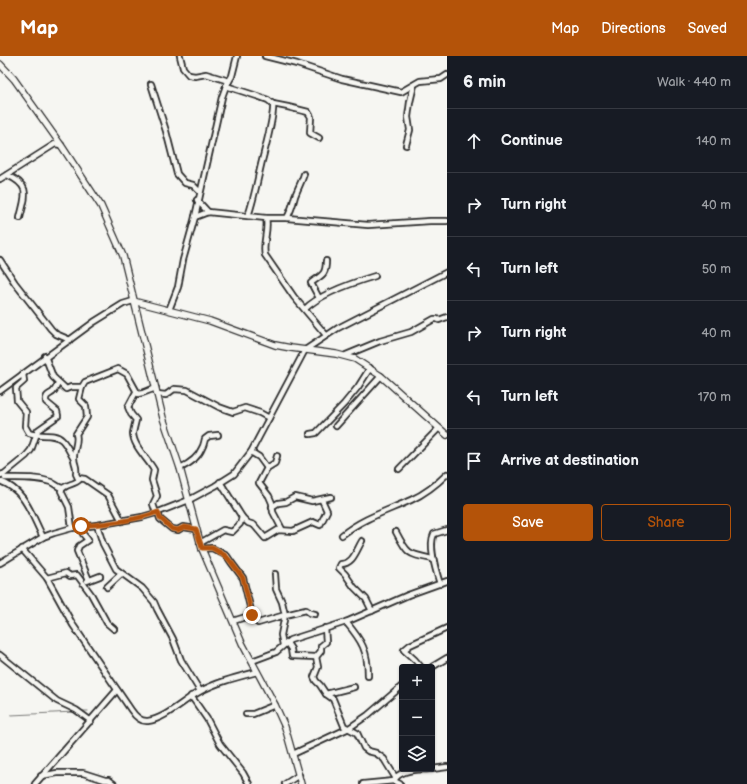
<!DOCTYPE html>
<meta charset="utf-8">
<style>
body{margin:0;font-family:"Balsamiq Sans",sans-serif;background:#242831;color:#f1f3f6}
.controls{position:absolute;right:12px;bottom:12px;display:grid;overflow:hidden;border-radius:4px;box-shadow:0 1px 3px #0004}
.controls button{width:36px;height:36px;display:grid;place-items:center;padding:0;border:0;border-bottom:1px solid #363941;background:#171b24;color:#f1f3f6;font:20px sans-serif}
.stop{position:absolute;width:12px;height:12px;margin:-9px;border:3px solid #b45309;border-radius:50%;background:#fff}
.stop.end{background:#b45309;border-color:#fff;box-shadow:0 1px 4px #0008}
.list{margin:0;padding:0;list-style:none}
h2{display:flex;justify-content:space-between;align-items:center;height:52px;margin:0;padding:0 16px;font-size:17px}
h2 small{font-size:13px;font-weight:400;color:#9ea1a6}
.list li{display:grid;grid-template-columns:26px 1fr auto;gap:12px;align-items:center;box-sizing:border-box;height:64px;padding:0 16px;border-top:1px solid #363941}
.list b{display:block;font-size:15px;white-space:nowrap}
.list em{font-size:13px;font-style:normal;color:#9ea1a6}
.actions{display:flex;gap:8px;padding:12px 16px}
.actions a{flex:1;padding:9px 0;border:1px solid #b45309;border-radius:4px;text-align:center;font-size:14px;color:#b45309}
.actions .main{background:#b45309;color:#fff}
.icon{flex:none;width:22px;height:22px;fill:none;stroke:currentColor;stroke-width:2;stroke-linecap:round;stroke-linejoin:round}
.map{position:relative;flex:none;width:447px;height:728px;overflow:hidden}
header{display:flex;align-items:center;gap:24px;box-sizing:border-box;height:56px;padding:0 20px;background:#b45309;color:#fff}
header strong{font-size:19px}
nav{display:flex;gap:22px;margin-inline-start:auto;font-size:14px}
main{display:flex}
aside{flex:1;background:#171b24}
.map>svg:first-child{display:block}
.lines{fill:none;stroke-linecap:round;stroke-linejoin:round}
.stream{stroke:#7a7a78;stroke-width:1}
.minor-casing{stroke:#2b2b2b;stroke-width:8}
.major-casing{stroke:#2b2b2b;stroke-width:8}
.minor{stroke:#f6f6f2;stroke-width:4.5}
.major{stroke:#f6f6f2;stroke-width:5.5}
.route{stroke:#b45309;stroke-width:5}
</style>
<header>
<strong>Map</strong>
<nav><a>Map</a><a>Directions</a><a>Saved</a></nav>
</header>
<main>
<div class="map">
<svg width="447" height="728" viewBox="0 0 447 728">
<rect width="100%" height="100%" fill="#f6f6f2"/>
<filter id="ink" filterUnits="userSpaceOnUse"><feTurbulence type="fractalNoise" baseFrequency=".025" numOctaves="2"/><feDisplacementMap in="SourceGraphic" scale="8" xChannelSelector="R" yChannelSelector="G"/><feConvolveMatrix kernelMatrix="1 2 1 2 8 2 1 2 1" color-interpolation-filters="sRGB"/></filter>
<g filter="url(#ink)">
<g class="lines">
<g class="stream">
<path d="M82 655H88"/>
<path d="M11 659 75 656"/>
</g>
<g class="minor-casing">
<g id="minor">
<path d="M180 0 183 12 189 19 195 20 206 18 229 25"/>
<path d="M265 0 297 8 342 23 401 36 420 25 441 23 447 19"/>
<path d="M151 28 166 75 177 118 185 127 193 129 199 135"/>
<path d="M226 30 257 40 268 44 273 48 288 51 308 56 311 61 310 77 319 82"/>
<path d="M406 89 410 74 408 61 410 46 414 29"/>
<path d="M7 119C32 130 25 140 20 162"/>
<path d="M0 123 55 88 61 89"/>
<path d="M197 144 208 156"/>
<path d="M248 160C254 143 257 126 261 109 264 96 275 58 273 48"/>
<path d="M195 161 208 156 266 162C269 174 262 187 265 199L294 241 326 279"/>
<path d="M266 162H287L368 169 430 165H447"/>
<path d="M287 162C291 155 293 148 295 140 298 132 302 125 304 118"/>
<path d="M0 204 15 227 51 273 56 278 70 284"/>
<path d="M319 242 311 227C321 219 326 220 326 205"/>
<path d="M305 253C320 238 355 226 375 220"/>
<path d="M169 254 178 231 183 204 195 161 222 41 226 30 232 20 237 0"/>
<path d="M346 299 380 285 411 276 434 263H437L439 264 447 261"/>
<path d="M45 300 53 321 66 333 71 331H82L85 326 118 313 127 318 138 338C146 337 148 334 156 332"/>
<path d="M23 318 24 325 16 332 17 345 26 356 25 370 29 377C39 381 54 376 62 384 67 389 70 397 74 403"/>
<path d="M0 335 94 266 123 248 133 245"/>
<path d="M136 336 128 351 131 358 136 364C135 368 134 372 133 377 133 390 148 403 154 414L152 424 157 440 153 448 156 457"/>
<path d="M157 338 166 339 174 333 187 334 219 351 233 356 245 352 260 357 269 362"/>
<path d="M336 370 381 320"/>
<path d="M310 378 316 377 344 348 358 331 370 312"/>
<path d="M251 396 259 401 267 412"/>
<path d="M277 400 275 407 267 412 259 427 269 440 272 447 273 456 282 473"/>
<path d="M180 412C189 408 198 402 202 392 204 389 204 386 205 383L209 380 218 379"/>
<path d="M399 413 439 372"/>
<path d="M0 419 4 418 26 400 31 394 38 374 58 360 57 355 46 346C45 339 49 339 53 336 56 333 57 330 58 327"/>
<path d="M5 422C20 422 36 421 51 426 55 428 58 431 62 432"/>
<path d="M78 422 85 423 108 439 122 465"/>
<path d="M0 425C26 435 31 458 43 481"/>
<path d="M220 426 242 461 248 467 254 469 265 482 278 474 293 475 313 466 320 469 327 455 322 444"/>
<path d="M272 451 278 447 286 446 295 441 312 445 331 441"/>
<path d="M158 456 160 463 172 473 178 474 183 471 196 473"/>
<path d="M97 469 103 488 116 513 142 532 154 546 157 553 173 583 181 604 200 635"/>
<path d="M81 470 83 478 88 484 79 490 77 495 89 524"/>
<path d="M72 472 69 451 61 435C64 428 74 429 79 424L76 418C77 409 75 411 74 403 73 395 79 385 76 378L87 361 86 350 79 343 82 331"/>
<path d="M396 476C408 499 408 498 433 503"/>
<path d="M342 479C363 462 387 455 411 444 424 438 437 428 447 418"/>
<path d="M362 485C356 495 353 508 341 508L339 512 345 518 354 531 366 543 372 555"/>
<path d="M200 487 223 474 232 476 240 468 242 461"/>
<path d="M22 493 47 522 73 569 131 654C135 660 140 666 148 665 165 663 184 644 199 636 217 626 238 621 257 616"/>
<path d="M202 493 212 492 227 500 231 506 243 522 252 559"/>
<path d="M0 507 43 481 54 477 72 472 97 469 142 461 156 457 189 444 215 430 234 418 251 396 305 294 338 272 447 216"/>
<path d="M47 522 66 517 70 520 77 519 91 538 107 567 114 573"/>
<path d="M87 525 100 520"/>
<path d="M440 528C436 515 428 490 434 478L447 474"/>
<path d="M107 531 121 518"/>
<path d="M233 565 252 559 258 567 285 559 282 546 276 533 275 518"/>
<path d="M346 566C362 585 368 595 368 620"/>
<path d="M287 587 291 593 292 600 316 601 321 595V590L326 586 325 572"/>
<path d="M283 589 281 579 285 559 306 554 310 557 315 558"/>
<path d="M0 599 57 645 76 654 91 665"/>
<path d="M316 601 318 611 314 621 316 625 320 629 326 638 333 643 344 670 357 677 364 692 368 695 376 697 384 703 395 721"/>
<path d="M252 605 276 596 290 584 346 566 408 539 447 525"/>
<path d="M421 611 415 604 404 594 410 589 447 572"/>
<path d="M432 611 447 602"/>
<path d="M326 638 354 631"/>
<path d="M191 640 196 647 207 663 220 688 243 717 249 728"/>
<path d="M246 658H253L275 649"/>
<path d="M293 698 349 672 368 659 402 630"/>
<path d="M432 713 447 711"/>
<path d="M41 720 57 717H83L105 724H109L114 728"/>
<path d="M394 725C399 713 417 714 429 713"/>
<path d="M35 728 117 634"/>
<path d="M285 728 299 719"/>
<path d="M363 728 394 725 400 728"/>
</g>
</g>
<g class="major-casing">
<g id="major">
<path d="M0 8 14 23 61 89 101 150 123 200 163 362 180 412 202 493 242 587 275 649 285 671 301 728"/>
<path d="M133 245 210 265 275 289 291 292 336 298 355 303 381 320 447 379"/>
</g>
</g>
<use href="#minor" class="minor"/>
<use href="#major" class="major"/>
</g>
</g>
<g class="lines" filter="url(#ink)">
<path class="route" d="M81 470C107 468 134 465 158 456L160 462 172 473 178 474 184 471 196 473 202 492H212L226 500 231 506 243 522 252 559"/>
</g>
</svg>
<div class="controls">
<button>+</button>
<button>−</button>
<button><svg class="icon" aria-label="layers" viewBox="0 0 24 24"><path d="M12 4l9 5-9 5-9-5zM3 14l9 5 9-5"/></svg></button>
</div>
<div class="stop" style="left:81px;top:470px"></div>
<div class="stop end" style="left:252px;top:559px"></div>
</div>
<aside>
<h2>6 min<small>Walk · 440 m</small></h2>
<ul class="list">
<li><svg class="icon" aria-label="ahead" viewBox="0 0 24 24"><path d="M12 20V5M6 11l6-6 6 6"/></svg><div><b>Continue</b></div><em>140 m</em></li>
<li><svg class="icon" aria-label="right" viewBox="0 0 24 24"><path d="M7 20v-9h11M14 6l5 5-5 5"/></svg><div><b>Turn right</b></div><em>40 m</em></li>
<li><svg class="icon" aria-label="left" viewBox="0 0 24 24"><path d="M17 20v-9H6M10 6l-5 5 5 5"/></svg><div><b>Turn left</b></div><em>50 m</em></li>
<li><svg class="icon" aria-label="right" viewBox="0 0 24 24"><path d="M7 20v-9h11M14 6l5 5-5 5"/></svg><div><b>Turn right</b></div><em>40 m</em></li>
<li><svg class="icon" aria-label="left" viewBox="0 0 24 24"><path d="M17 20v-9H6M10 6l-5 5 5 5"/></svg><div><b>Turn left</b></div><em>170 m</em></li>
<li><svg class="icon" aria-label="arrive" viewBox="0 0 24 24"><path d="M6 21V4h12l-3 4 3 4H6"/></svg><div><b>Arrive at destination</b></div></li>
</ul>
<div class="actions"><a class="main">Save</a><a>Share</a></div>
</aside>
</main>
